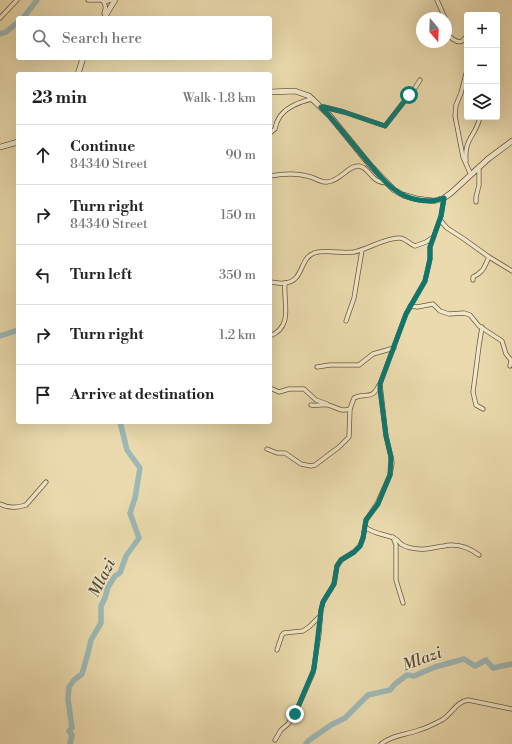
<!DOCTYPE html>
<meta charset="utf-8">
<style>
body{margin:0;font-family:"Libre Bodoni",serif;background:#f2f2f2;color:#222}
.controls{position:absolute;right:12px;top:12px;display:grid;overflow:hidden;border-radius:4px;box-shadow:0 4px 16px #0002}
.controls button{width:36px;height:36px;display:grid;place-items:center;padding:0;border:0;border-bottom:1px solid #e0e0e0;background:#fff;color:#222;font:20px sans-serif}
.compass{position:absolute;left:416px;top:12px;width:36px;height:36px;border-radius:50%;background:#fff;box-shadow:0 4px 16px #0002;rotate:161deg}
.stop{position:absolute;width:12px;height:12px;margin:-9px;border:3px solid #0f766e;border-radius:50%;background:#fff}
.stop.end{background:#0f766e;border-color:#fff;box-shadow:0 1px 4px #0008}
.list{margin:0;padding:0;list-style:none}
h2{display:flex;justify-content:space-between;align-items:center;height:52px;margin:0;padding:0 16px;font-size:17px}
h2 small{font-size:13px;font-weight:400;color:#767676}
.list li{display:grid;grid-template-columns:26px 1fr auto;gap:12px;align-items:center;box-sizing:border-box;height:60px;padding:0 16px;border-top:1px solid #e0e0e0}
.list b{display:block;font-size:15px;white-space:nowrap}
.list p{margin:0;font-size:13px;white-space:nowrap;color:#767676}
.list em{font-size:13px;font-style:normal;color:#767676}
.icon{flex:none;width:22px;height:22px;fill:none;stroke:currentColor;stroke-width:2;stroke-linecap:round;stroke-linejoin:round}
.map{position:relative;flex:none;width:512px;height:744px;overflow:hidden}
.search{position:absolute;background:#fff;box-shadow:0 4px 16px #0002;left:16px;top:16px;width:256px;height:44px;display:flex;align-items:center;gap:10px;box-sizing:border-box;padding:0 14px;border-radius:4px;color:#767676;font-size:15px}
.panel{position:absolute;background:#fff;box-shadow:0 4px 16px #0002;left:16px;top:72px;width:256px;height:352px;border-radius:4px}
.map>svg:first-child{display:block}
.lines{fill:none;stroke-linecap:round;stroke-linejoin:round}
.river{stroke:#9db8b5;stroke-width:5.5}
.street-casing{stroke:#6c593a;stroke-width:5}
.secondary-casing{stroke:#422e14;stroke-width:6}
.street{stroke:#f1e7ca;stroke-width:3.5}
.secondary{stroke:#f1e7ca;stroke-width:5}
.route{stroke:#0f766e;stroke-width:5}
.labels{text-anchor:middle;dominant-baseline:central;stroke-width:3;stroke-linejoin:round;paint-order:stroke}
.water-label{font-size:16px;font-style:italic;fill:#544a34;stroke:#f1e7ca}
</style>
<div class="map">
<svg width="512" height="744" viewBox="0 0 512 744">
<rect width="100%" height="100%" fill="#eadaad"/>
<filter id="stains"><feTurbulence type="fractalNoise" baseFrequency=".005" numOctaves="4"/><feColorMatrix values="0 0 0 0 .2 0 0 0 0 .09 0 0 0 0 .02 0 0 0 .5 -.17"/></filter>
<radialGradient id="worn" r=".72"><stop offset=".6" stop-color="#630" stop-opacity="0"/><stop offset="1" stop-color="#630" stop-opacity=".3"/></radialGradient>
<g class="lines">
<g class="river">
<path d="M23 18 37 0"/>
<path d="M0 34 6 32 18 22"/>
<path d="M0 336 18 330"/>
<path d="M70 744 72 735 69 731 72 728 68 699 69 687 74 680 82 674 88 653 91 640 101 623V606L105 598 108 587 115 576 120 573 126 556 139 538 130 513 135 498 140 468 127 450 120 422"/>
<path d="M306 744 308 741 331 725 345 718 368 695 390 690 395 684 407 675 414 676 435 667 464 659 475 666 486 660 493 668 512 664"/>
</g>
<g class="street-casing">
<g id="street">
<path d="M88 0H100"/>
<path d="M101 0C106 2 106 9 104 13"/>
<path d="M437 0 445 18"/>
<path d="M104 2 111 0"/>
<path d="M0 18 17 0"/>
<path d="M446 32C448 36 457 44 462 41 464 40 465 37 467 36"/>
<path d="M467 70 461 93 456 105 455 116 463 157 471 175"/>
<path d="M321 107H324L344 112 385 126 415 88 420 80"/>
<path d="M270 133 275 129C276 126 276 123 278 120 283 108 301 101 313 99"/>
<path d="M466 161C464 138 476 136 480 117"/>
<path d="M270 176C281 174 296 173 307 176 314 177 321 183 327 182 341 181 348 165 359 166 371 168 369 182 387 183"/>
<path d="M476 202V197L479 185V168"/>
<path d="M440 220 447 228 464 239 489 257 512 271"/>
<path d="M473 280V277C484 272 484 267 489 257"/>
<path d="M270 282C275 282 281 284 285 283 304 281 299 259 314 253 325 249 341 254 354 252 368 249 385 238 399 238 406 238 409 244 415 246L426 242 432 238"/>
<path d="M410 306 417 307 433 304 440 311 449 314 464 313 470 315 479 326 502 341 506 354 511 360 510 366"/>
<path d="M346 321 354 298 362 250"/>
<path d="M482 327 479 346 473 392 476 405 483 409"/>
<path d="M270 336C294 326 283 303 285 283"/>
<path d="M317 367 330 365H359L373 354 394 348"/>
<path d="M270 388 279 392 289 389H304L316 400 327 404"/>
<path d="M311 405C316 406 323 404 328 405 337 407 339 412 350 409L354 398C365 392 372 401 379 385"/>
<path d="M267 449 277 453H285L301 464 311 466 315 465 339 447 349 437 350 409"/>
<path d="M0 504C8 508 17 508 26 505L46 482"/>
<path d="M365 527C374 534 384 534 394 538 397 539 399 542 401 544 405 547 414 549 419 549 428 550 435 547 444 546 457 543 468 547 479 555"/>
<path d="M393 537 396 545V580L403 603"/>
<path d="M277 650 282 635 284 633 303 631 309 627 319 617"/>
<path d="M275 740 281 730 288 724 295 714 313 673 319 634 321 610 323 602 334 584 337 566 341 560 354 552 360 546 363 538 366 520 377 504 390 475 392 463 391 457 386 436 380 384 406 314 425 281 430 259V247L441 216 444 198"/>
<path d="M381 744C392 735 406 735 419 730 427 728 434 724 442 720 452 714 456 702 468 700L512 709"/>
</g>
</g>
<g class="secondary-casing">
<g id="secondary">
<path d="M104 18 115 0"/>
<path d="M78 74 83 58"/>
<path d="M270 92 295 91 309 96 330 116 370 165 394 190 403 195 417 199 434 201 444 198 451 193 488 159 512 141"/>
<path d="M0 147 18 142"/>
</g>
</g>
<use href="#street" class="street"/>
<use href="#secondary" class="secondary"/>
</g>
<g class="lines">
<path class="route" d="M295 714 314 669 321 610 323 602 334 584 337 566 341 560 354 552 360 546 363 538 366 520 378 504 390 475 391 457 386 436 380 390V384L406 314 425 281 430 259V247L441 216 444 198C429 204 408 200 395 190 387 185 381 177 375 170 357 150 340 127 321 107H324L344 112 385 126 409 95"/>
</g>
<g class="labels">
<g class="water-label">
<text transform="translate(102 578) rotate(-64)">Mlazi</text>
<text transform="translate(422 659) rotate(-20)">Mlazi</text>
</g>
</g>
<rect width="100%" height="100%" filter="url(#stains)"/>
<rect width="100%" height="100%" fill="url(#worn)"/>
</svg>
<div class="controls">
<button>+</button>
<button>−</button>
<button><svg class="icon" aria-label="layers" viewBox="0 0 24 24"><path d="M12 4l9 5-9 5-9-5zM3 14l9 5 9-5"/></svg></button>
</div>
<svg class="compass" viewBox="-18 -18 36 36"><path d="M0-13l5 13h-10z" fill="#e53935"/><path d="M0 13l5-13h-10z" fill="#767676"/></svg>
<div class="stop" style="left:409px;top:95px"></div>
<div class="stop end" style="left:295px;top:714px"></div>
<div class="search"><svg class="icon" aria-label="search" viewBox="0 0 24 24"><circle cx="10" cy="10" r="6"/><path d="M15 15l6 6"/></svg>Search here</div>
<section class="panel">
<h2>23 min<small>Walk · 1.8 km</small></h2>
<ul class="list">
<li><svg class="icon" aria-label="ahead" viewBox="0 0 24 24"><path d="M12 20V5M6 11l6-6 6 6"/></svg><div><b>Continue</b><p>84340 Street</p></div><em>90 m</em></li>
<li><svg class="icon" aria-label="right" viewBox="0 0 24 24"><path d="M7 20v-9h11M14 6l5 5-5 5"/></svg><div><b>Turn right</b><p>84340 Street</p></div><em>150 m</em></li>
<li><svg class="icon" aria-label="left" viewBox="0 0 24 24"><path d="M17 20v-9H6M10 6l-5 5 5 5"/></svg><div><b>Turn left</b></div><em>350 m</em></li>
<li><svg class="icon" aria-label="right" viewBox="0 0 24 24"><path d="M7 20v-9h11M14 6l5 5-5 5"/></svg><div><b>Turn right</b></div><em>1.2 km</em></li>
<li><svg class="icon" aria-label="arrive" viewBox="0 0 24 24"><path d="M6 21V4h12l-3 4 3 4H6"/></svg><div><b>Arrive at destination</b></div></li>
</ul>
</section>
</div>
